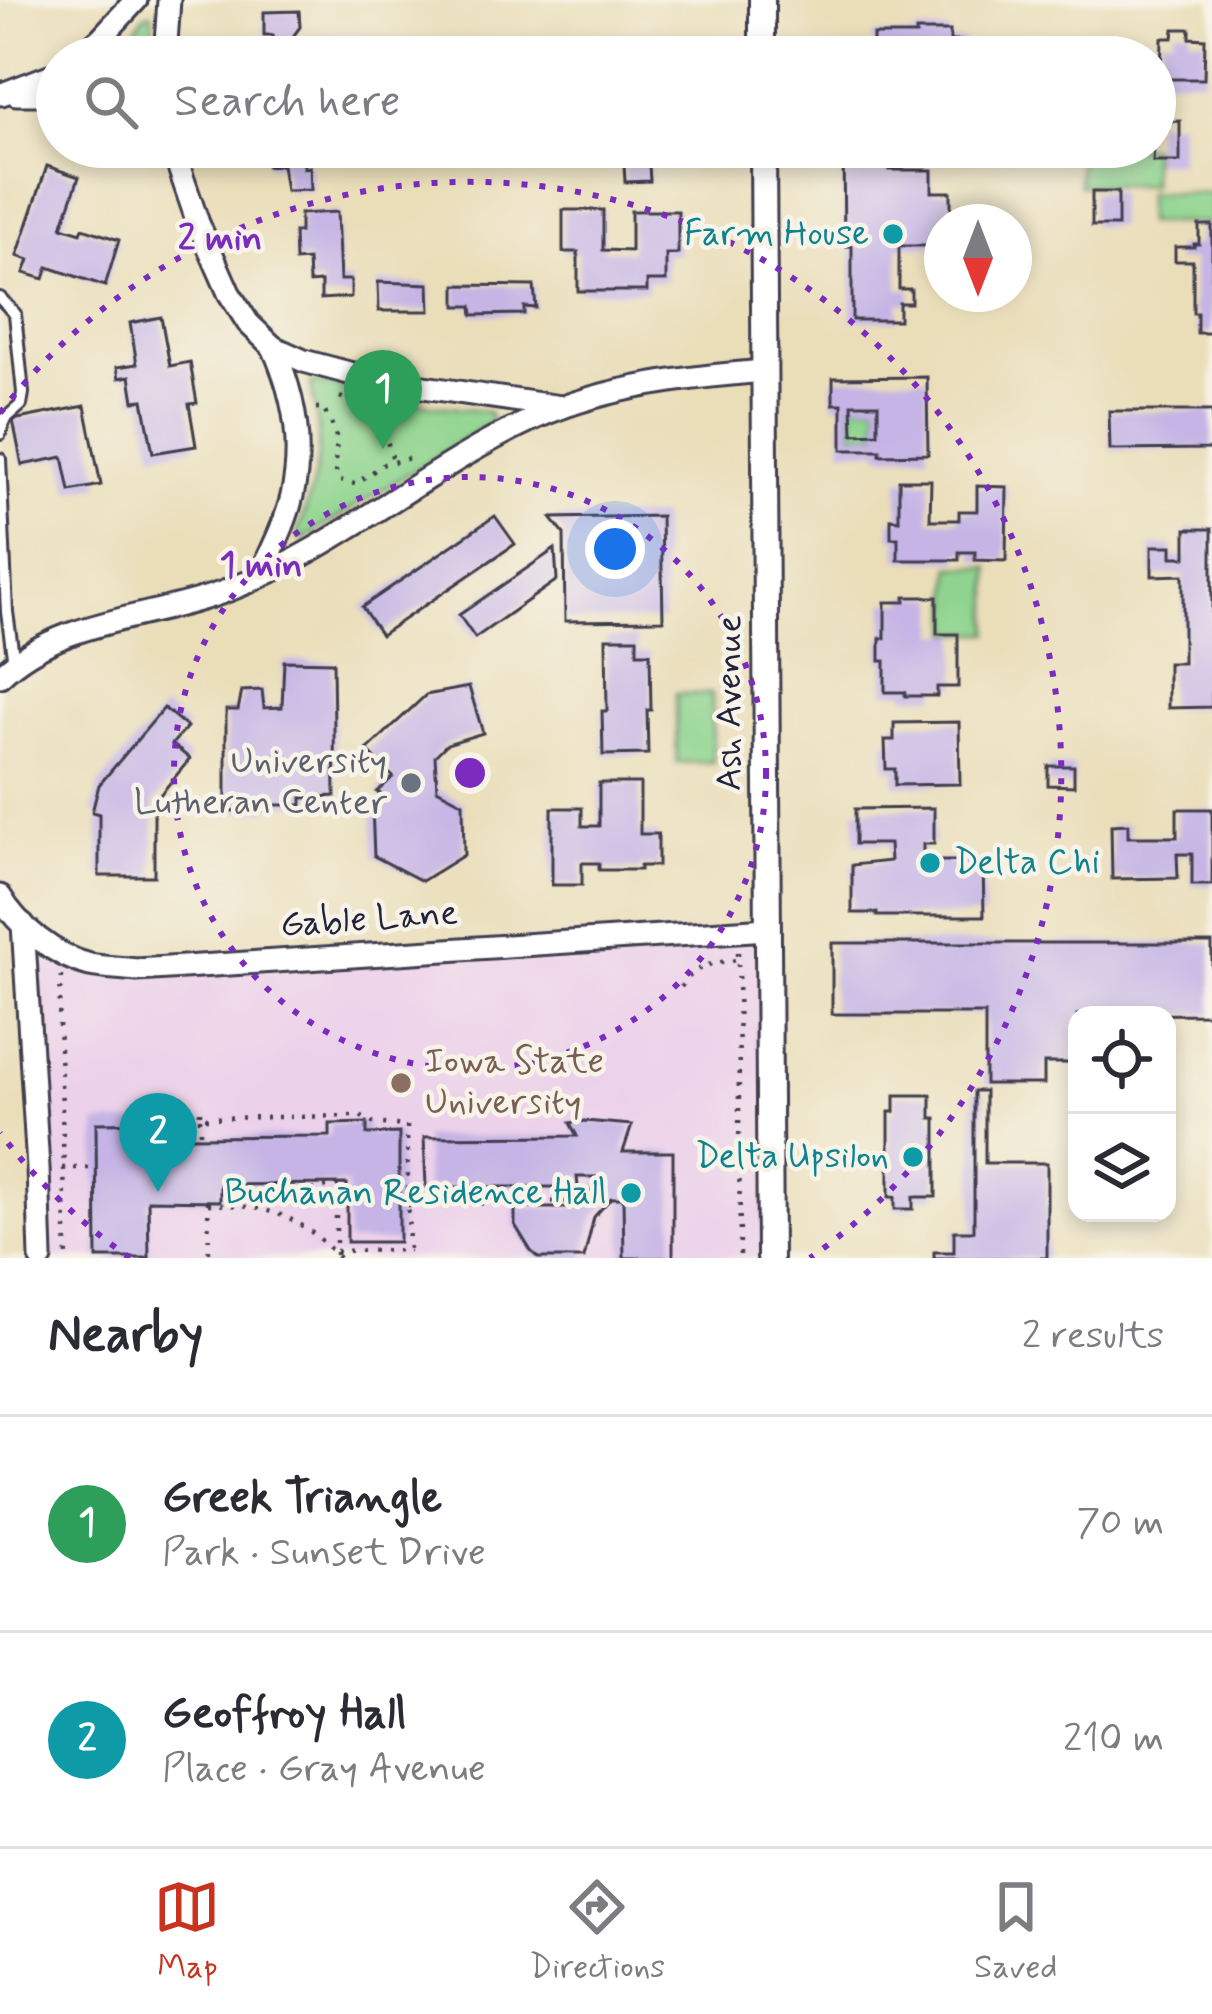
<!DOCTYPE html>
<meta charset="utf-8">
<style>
body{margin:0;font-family:Mynerve,sans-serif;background:#f2f2f3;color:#2b2b33}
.controls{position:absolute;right:36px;bottom:36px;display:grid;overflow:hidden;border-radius:24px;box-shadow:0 6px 18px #0003}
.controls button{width:108px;height:108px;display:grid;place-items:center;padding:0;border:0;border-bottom:3px solid #e1e1e2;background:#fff;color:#2b2b33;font:60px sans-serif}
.compass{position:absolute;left:924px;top:204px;width:108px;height:108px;border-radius:50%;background:#fff;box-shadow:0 6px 18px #0003;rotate:180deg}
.you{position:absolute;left:615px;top:549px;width:42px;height:42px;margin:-30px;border:9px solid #fff;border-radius:50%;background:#1a73e8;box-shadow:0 0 0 18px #1a73e833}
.badge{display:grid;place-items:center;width:78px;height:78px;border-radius:50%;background:#c8321e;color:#fff;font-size:39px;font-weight:700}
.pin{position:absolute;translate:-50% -99px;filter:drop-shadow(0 3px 6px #0008)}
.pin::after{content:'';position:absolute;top:63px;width:42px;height:36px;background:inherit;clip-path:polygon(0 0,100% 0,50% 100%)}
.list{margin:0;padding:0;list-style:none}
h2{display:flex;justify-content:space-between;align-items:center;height:156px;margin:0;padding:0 48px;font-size:51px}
h2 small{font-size:39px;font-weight:400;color:#7c7c81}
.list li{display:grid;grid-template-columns:78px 1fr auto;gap:36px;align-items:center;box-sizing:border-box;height:216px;padding:0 48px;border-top:3px solid #e1e1e2}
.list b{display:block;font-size:45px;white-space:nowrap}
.list p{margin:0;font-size:39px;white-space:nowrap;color:#7c7c81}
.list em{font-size:39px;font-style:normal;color:#7c7c81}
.icon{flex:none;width:66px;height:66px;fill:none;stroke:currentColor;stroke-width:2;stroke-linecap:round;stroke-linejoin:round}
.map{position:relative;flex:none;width:1212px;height:1258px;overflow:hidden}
.search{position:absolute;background:#fff;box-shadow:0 6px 18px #0003;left:36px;right:36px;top:36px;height:132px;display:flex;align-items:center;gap:30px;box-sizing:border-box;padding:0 42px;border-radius:66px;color:#7c7c81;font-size:45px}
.sheet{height:588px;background:#fff}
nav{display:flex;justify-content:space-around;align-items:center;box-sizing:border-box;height:168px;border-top:3px solid #e1e1e2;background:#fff;font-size:33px;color:#7c7c81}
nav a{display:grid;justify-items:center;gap:6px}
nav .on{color:#c8321e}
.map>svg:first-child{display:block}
.built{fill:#ecd1ea}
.green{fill:#8fd48e;stroke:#587b64;stroke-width:3}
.building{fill:#c5b4e5;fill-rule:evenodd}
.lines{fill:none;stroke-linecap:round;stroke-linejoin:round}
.service-casing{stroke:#403e4e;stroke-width:16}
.minor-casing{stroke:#403e4e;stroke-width:27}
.tertiary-casing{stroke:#403e4e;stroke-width:30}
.path{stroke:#403e4e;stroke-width:4.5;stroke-dasharray:3 9;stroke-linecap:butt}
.service{stroke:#fff;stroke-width:10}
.minor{stroke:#fff;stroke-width:21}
.tertiary{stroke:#fff;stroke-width:24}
.ring{fill:none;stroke:#7b2cbf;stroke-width:6;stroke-dasharray:6 12}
.culture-dot{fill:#0f9aa8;stroke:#f7f3e8;stroke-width:4.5}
.worship-dot{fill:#6b7280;stroke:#f7f3e8;stroke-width:4.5}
.education-dot{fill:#8d6e63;stroke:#f7f3e8;stroke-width:4.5}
.labels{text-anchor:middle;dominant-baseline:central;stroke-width:9;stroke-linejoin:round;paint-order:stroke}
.culture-label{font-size:36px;fill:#0d838f;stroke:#f7f3e8;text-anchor:end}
.street-label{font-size:36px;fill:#22223b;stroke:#f7f3e8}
.worship-label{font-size:36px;fill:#5b616d;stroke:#f7f3e8;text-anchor:end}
.education-label{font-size:36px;fill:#785e54;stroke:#f7f3e8;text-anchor:start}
.centre{fill:#7b2cbf;stroke:#f7f3e8;stroke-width:6}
.ring-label{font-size:36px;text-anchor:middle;font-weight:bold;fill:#7b2cbf;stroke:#f7f3e8;stroke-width:9;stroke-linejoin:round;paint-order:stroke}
</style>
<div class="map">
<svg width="1212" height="1258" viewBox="0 0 1212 1258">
<rect width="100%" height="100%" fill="#f7f3e8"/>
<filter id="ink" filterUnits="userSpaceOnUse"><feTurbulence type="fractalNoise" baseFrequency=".00833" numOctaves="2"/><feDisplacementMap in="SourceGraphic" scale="24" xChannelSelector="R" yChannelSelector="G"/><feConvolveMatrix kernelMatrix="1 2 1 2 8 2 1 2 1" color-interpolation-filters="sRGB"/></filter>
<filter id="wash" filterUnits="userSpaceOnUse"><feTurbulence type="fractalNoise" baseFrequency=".004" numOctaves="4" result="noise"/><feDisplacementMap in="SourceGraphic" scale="48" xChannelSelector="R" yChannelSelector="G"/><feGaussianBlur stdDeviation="2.7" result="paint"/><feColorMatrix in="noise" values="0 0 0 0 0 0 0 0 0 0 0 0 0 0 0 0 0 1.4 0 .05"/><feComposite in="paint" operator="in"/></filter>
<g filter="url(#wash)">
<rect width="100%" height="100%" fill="#eadeb9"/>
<path class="built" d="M23 924 85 964 768 929 770 1258H41Z"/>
<g class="green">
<path d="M152 13 155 57H112L134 33 144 15Z"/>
<rect x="1079" y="147" width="72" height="38"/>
<rect x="1146" y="193" width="66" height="30"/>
<path d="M311 382 430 405 489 412 492 421 304 539H300L297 533C310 499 321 466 318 429 317 413 312 397 311 382Z"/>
<path d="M852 404H878V433L853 434Z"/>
<rect x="951" y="567" width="39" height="66"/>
<path d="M676 694H712L713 762 677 763Z"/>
</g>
<g id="blocks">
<g class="building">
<path d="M299 11 300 27 294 35 295 49 273 50V35H264V12Z"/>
<path d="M1174 29H1190V38L1205 39 1204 79H1161L1162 38H1173Z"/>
<path d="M916 31H950V41H964V57H873V35H916Z"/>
<path d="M1180 121V162H1153L1155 122Z"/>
<path d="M267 147H300V150H306L307 163H304V168L310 167 311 190 286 191 282 165 267 166Z"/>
<path d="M633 147H665V164L649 165 650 181 625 182 624 165 634 164Z"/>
<path d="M843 147H889V170H932V192H951V222H942V246H899V289H911V303H899V320H852V246H844Z"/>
<path d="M47 166 79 177 62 227 81 233 83 228 119 240 105 286 48 267 44 279 24 273 29 260 17 256Z"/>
<rect x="1092" y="192" width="26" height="34"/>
<path d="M563 210H603V250L631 251V211H678V254H666V281H647V291H578V252H563Z"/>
<path d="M337 212 340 280H351V297L321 299V282L309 283 308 260 295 261 294 232H300V214Z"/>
<path d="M1199 225H1212V333H1197V313H1193V261H1175V247H1194V244H1199Z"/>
<path d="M378 282 429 284 430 311H379Z"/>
<path d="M456 285 534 286 536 308 524 307V314L473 315 472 306H456Z"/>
<path d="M161 317 170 366 190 362 197 403 189 404 196 446 153 453 143 400 134 401 130 376 119 378 117 367 137 364 130 323Z"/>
<path d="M927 377 928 454 880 455V450H842V404H833V378ZM852 404H878V433L853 434Z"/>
<path d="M85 406 101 485 70 491 63 457 22 465 13 420Z"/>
<path d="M1109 411H1212V449L1110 450Z"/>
<path d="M899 480H931L930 520H959V511H977V486L1007 487 1006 561 975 560V552H959V560H898V538H891V519L899 520Z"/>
<path d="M495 516 515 544 381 635 362 607Z"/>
<path d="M661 516 663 620 565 621 564 534 551 518Z"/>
<path d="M1186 529H1212V707L1168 708V663H1183V575L1152 576V546H1172V557H1186Z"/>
<path d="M555 549 557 580 475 638 459 615Z"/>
<path d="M905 597H937V634H958V687H937V696H905V692H885V661H880V638H885V602H905Z"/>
<path d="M606 638H637V653H650L651 710H647L648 754 603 755 602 711H607Z"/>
<path d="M284 661 333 662 335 796 302 798V805H269L268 810 226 811V710H238L242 691 262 690 264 708 282 707Z"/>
<path d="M469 687 483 733 447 744 435 756 437 789 463 803 464 855 422 881 374 856 372 806 387 797 377 792 393 777 367 750 426 695Z"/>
<path d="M164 708 187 727 172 744 190 759 154 802V876H99V814L92 812 99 785Z"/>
<path d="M959 722 960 784 895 785V769H886L885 740H894V723Z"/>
<path d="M1048 766H1074V786L1048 785Z"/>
<path d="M599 783H640V834H658V866H640V870H599V863H582V885H552V808H582V826H599Z"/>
<path d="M934 808V844H923V861H983L984 916H877V913H852V865L890 861 889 844H855V809Z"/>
<path d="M1177 809H1212V885H1192V854H1177L1178 878 1112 879 1111 825 1128 824V837H1177Z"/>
<path d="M832 943H1212V1014L1077 1015V1063H1044V1084H985V1014H832Z"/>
<path d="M974 1091H985V1163H1047V1258H934V1252H954V1231H974Z"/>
<path d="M895 1095H931V1118H936V1197H913V1209H895V1197H889V1112H895Z"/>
<path d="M585 1121 632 1125 623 1152H673V1258H624L623 1198H611L594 1217 584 1258H538L531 1251 515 1225V1208H577L603 1177H577L578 1187H426L424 1137 577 1136 570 1123Z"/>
<path d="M187 1122V1137L330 1136V1124L367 1123V1134L399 1133V1242H347V1184L220 1185V1201L148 1200 149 1258H97L96 1123Z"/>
</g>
</g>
</g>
<g filter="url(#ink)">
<use href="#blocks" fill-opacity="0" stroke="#403e4e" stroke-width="3"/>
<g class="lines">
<g class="service-casing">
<g id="service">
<path d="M0 298 15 314 23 393 21 405 5 419 0 434"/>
<path d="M0 459 7 612 14 663"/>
</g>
</g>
<g class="minor-casing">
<g id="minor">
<path d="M79 57 101 38 136 0"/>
<path d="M165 57 169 0"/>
<path d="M2 94 57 73"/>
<path d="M16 94H57"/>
<path d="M172 147 198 223 229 293 248 323 273 347 304 361 375 380 561 407"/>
<path d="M260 576C271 551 286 523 292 496 304 445 294 394 273 347"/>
<path d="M0 676C60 618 155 619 229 590 342 546 431 464 540 416 609 386 690 377 764 371"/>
<path d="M0 896C17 926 56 957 90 965 105 968 122 968 137 970L768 929"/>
<path d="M23 924 38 1168 41 1258"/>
</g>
</g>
<g class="tertiary-casing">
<g id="tertiary">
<path d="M762 0V57"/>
<path d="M763 147 770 1258"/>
</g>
</g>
<g class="path">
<path d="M340 397 379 415 393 460"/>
<path d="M316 408H323C327 417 335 427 336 438 338 455 331 466 340 481L355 484 384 464 415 457"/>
<path d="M738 952 740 1258"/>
<path d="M61 976 59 1021 67 1258"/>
<path d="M681 987C697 964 711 963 738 960"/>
<path d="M200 1111V1118L360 1116 373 1123 407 1126 409 1258"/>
<path d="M200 1118V1137"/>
<path d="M62 1168H96"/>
<path d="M208 1201 209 1258"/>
<path d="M208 1204C267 1206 298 1213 339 1258"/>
<path d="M254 1204C286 1198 314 1187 347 1184"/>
<path d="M408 1205 584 1201"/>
<path d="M336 1251 409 1250"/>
<path d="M336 1255V1202L346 1186"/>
</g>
<use href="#service" class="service"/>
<use href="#minor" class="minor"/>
<use href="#tertiary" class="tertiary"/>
</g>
</g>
<g class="ring">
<circle cx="470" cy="773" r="296"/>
<path d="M130 1258A592 592 0 0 1 0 1133M0 413A592 592 0 1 1 810 1258"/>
</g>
<g class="culture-dot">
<circle cx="893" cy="234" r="12"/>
<circle cx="930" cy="863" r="12"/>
<circle cx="913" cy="1157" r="12"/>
<circle cx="631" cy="1193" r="12"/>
</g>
<circle class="worship-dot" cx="411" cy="783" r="12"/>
<circle class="education-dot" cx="401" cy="1083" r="12"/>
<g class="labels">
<g class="culture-label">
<text x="869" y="234">Farm House</text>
<text x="954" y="863" text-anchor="start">Delta Chi</text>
<text x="889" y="1157">Delta Upsilon</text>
<text x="607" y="1193">Buchanan Residence Hall</text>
</g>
<g class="street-label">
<text transform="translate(730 703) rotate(-90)">Ash Avenue</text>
<text transform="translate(369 920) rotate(-4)">Gable Lane</text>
</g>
<g class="worship-label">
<text x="387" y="762">University<tspan x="387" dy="41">Lutheran Center</tspan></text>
</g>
<g class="education-label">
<text x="425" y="1062">Iowa State<tspan x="425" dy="41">University</tspan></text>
</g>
</g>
<circle cx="470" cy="773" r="18" class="centre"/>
<g class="ring-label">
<text x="220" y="249">2 min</text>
<text x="261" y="576">1 min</text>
</g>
</svg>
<div class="controls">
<button><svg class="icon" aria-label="locate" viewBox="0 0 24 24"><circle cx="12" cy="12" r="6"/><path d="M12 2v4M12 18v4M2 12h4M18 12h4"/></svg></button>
<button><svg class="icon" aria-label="layers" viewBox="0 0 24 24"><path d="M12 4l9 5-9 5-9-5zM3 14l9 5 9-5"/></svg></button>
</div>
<svg class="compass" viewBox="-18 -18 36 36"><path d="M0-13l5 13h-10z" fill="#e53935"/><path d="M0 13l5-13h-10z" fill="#7c7c81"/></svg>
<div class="you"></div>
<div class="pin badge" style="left:383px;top:449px;background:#2e9e5b">1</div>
<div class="pin badge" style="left:158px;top:1192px;background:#0f9aa8">2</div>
<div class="search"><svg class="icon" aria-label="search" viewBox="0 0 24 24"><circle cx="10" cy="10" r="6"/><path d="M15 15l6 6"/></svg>Search here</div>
</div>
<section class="sheet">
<h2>Nearby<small>2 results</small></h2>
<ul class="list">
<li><span class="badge" style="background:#2e9e5b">1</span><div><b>Greek Triangle</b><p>Park · Sunset Drive</p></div><em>70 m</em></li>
<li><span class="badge" style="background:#0f9aa8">2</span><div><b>Geoffroy Hall</b><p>Place · Gray Avenue</p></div><em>210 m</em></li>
</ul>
</section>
<nav>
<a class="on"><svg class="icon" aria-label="map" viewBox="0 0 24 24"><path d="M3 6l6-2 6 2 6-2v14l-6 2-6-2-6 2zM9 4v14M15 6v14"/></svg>Map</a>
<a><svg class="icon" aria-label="directions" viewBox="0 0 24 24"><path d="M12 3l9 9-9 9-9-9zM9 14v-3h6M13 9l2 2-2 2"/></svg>Directions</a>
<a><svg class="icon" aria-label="saved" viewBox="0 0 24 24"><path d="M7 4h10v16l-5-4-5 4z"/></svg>Saved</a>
</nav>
